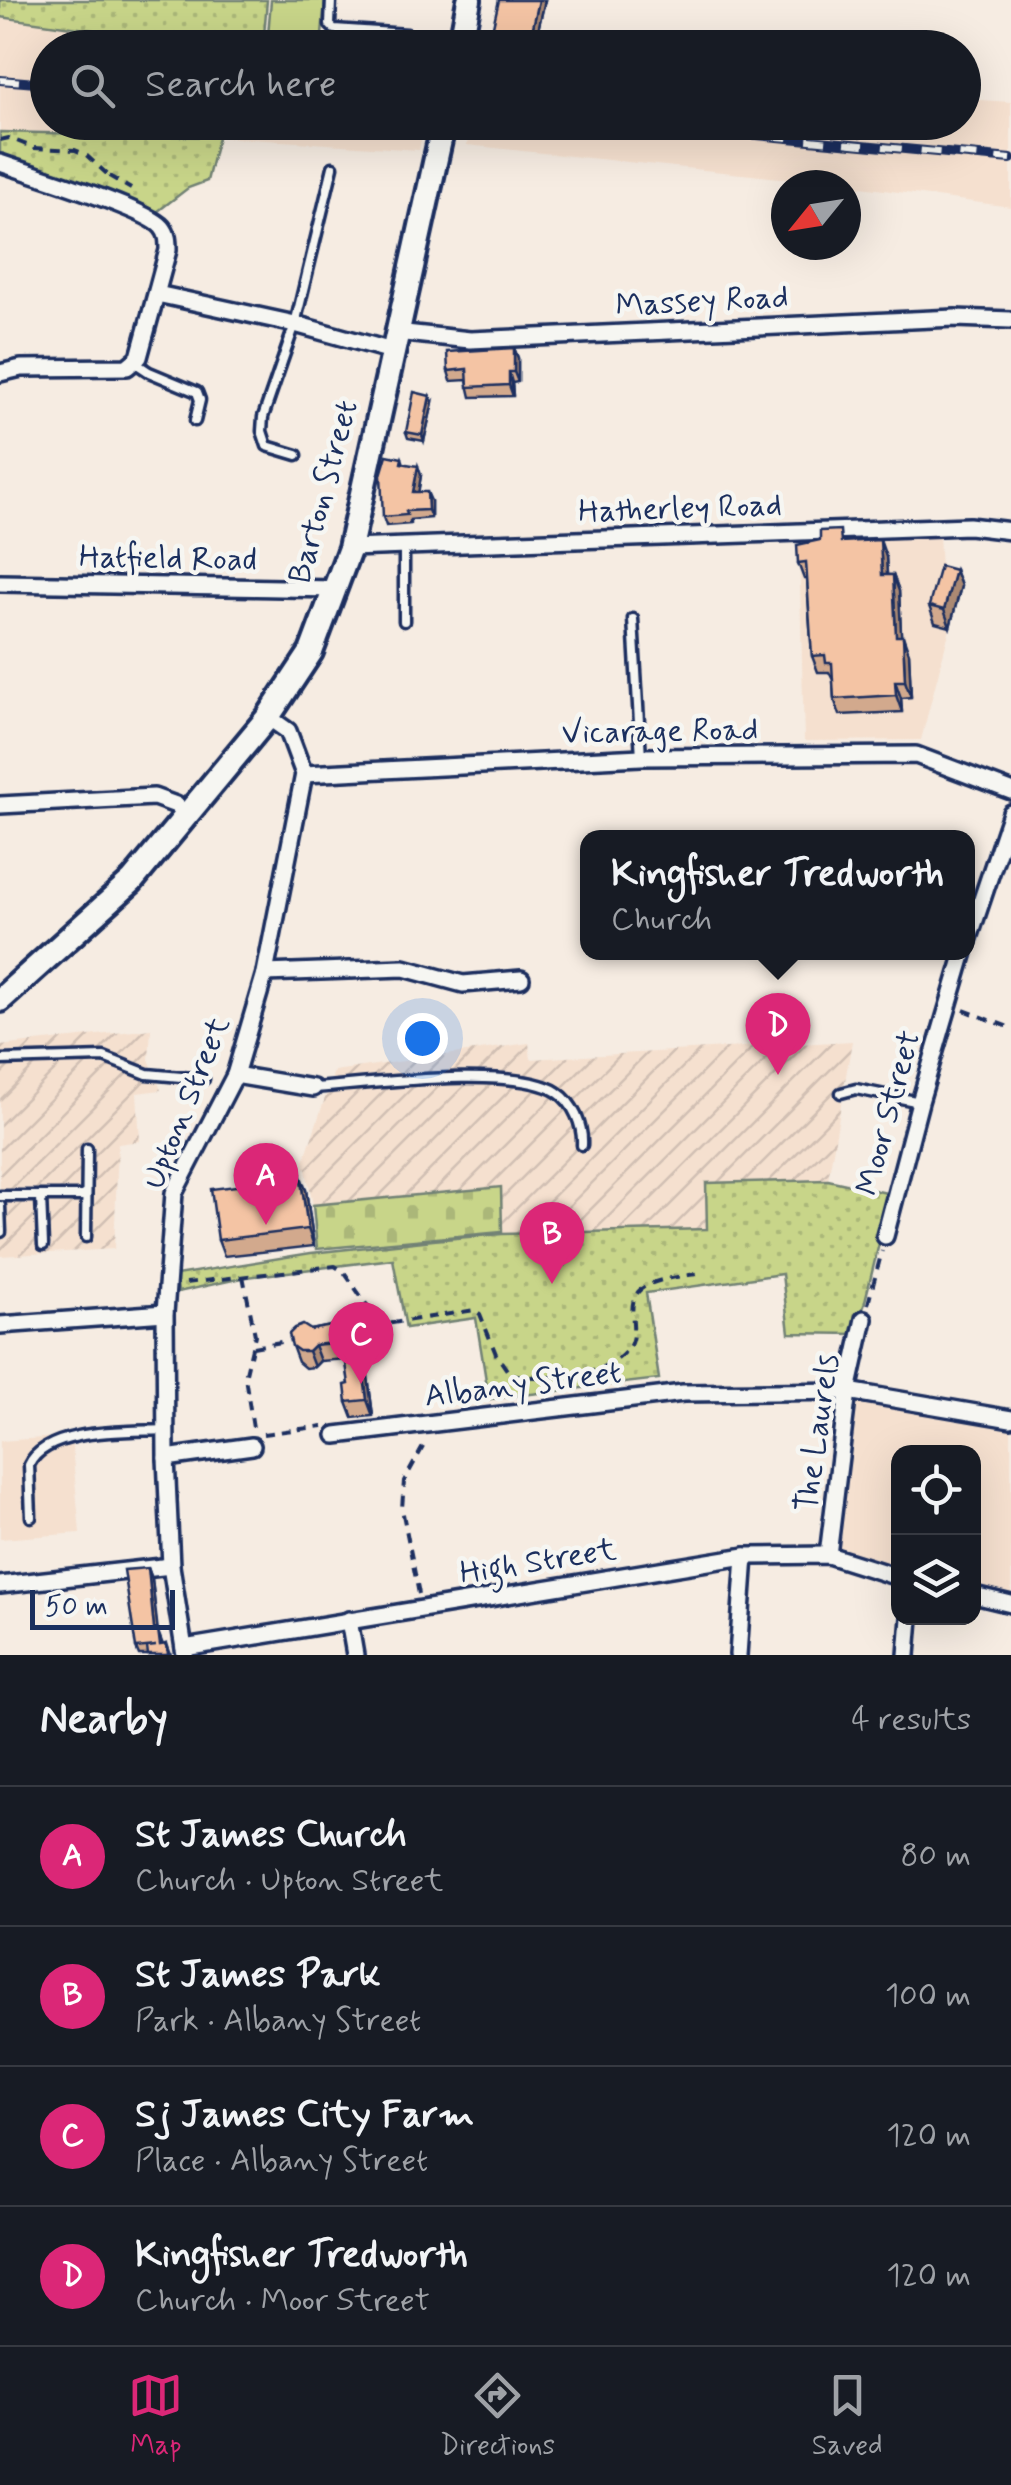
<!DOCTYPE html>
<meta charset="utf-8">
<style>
body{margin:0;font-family:Mynerve,sans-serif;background:#242831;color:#f1f3f6}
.controls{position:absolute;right:30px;bottom:30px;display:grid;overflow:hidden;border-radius:20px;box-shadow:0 10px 40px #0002}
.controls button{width:90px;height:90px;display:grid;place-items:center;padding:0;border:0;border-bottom:2px solid #363941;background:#171b24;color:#f1f3f6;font:50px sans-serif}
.compass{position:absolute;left:771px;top:170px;width:90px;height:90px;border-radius:50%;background:#171b24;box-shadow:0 10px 40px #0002;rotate:240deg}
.scale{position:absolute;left:30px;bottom:25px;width:145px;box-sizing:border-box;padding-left:10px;border:5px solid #1b2f5e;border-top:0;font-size:28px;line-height:35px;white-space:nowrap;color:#1b2f5e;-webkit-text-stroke:8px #f6f6f2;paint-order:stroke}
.you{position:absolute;left:422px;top:1038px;width:35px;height:35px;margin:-25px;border:8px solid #fff;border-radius:50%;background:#1a73e8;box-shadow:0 0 0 15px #1a73e833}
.badge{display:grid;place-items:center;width:65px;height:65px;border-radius:50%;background:#db2777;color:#fff;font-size:32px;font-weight:700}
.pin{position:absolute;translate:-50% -82px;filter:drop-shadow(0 2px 5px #0008)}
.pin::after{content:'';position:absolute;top:52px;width:35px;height:30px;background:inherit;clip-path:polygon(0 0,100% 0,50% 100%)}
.popup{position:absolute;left:580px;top:830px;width:395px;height:130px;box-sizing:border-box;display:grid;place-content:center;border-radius:20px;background:#171b24;filter:drop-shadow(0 2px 8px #0005);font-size:32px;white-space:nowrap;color:#9ea1a6}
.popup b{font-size:38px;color:#f1f3f6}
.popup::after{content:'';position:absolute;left:50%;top:100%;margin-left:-20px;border:20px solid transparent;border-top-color:#171b24}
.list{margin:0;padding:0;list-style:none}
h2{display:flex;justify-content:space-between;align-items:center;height:130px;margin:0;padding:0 40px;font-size:42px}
h2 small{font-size:32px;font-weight:400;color:#9ea1a6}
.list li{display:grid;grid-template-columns:65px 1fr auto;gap:30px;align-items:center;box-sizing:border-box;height:140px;padding:0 40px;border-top:2px solid #363941}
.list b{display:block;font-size:38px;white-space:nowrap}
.list p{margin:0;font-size:32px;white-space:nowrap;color:#9ea1a6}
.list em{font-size:32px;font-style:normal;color:#9ea1a6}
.icon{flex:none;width:55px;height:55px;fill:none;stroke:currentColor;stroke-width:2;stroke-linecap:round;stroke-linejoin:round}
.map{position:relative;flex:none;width:1011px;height:1655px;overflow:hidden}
.search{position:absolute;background:#171b24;box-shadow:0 10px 40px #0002;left:30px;right:30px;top:30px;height:110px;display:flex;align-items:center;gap:25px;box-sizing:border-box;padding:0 35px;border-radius:55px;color:#9ea1a6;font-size:38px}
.sheet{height:690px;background:#171b24}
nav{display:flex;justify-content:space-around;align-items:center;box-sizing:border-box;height:140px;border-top:2px solid #363941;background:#171b24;font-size:28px;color:#9ea1a6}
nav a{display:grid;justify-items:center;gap:5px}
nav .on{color:#db2777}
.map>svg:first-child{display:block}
.built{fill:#f5e0cf}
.industrial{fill:url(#industrial-furrows)}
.grass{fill:#c8d589;stroke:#728274;stroke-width:2.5}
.cemetery{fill:url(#cemetery-stones);stroke:#728274;stroke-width:2.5}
.park{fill:url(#park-dots);stroke:#728274;stroke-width:2.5}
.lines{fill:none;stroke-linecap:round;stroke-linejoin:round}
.lane-casing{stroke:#1b2f5e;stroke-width:15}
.street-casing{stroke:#1b2f5e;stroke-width:22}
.secondary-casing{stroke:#1b2f5e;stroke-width:30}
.path{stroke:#1b2f5e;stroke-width:4;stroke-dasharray:10 8;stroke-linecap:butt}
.lane{stroke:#f6f6f2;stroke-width:8}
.street{stroke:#f6f6f2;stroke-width:15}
.secondary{stroke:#f6f6f2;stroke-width:22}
.rail-casing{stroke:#1b2f5e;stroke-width:10}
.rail{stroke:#f6f6f2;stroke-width:6;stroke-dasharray:19;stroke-linecap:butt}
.wall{fill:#d2a98d;stroke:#1b2f5e;stroke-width:2.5}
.shaded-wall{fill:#ab8973;stroke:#1b2f5e;stroke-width:2.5}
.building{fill:#f4c4a4;stroke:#1b2f5e;stroke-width:2.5}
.labels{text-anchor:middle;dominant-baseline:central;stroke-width:9;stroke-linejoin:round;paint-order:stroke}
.street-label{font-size:32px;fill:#1b2f5e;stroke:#f6f6f2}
</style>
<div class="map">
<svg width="1011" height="1655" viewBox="0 0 1011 1655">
<defs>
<pattern id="industrial-furrows" width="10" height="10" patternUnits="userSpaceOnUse" patternTransform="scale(2.5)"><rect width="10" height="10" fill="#f5e0cf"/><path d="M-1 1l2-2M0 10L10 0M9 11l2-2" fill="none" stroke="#d1c0b4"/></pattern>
<pattern id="cemetery-stones" width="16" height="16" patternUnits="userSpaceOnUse" patternTransform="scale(2.5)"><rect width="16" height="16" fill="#c8d589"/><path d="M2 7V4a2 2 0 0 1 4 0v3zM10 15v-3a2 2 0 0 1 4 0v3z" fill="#abb779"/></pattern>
<pattern id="park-dots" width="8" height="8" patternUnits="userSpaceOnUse" patternTransform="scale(2.5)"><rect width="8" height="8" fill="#c8d589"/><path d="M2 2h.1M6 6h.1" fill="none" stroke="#abb779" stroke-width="1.8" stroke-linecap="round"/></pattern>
</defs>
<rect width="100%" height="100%" fill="#f6ece2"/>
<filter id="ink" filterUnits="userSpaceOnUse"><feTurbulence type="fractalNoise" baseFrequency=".01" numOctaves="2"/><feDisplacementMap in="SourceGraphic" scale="20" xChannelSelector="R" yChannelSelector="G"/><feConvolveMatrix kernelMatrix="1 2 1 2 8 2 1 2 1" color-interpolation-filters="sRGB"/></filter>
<g filter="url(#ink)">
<g class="built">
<path d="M0 17 214 47 48 48V122L424 123 419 150 218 137 0 132Z"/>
<path d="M964 99 1011 102V207L846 185 467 145 470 122H964Z"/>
<path d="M939 536 942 582 961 586 921 740 804 741 799 545Z"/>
<path d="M848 1391 1011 1419V1604L974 1595V1452H898V1577L828 1555Z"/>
<path d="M71 1436 80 1533 0 1539V1441Z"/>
</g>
<g class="industrial">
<path d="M151 1029 149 1059 161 1090 137 1093 140 1141 118 1144 114 1249 0 1256V1046Z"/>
<path d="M852 1041 828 1180 706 1183 708 1229 502 1234 500 1187 313 1205 304 1161 334 1071 529 1043 531 1059Z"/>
</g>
<path class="grass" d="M271 0H325L321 47H267Z"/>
<path class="cemetery" d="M501 1187 502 1232 317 1249 313 1205Z"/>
<g class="park">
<path d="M0 0H267L263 47H214L0 17Z"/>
<path d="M0 132 218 137 207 181 188 188 153 215 93 187 0 153Z"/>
<path d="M828 1180 891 1194 857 1334 789 1333 782 1274 646 1293 659 1379 489 1399 476 1318 406 1328 393 1259 247 1277 178 1292 176 1275 311 1253 433 1240 502 1234 707 1229 706 1183Z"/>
</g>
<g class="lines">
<g class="lane-casing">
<g id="lane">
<path d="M331 0 330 25 334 29 407 34"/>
<path d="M134 362 149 372 197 392 200 400 195 421"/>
<path d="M297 455 267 446 262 431 263 417 295 324 333 167"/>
<path d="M404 546V621"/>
<path d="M633 619 641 757"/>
<path d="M0 1060 104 1057 147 1074 204 1079"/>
<path d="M313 1088C367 1084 515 1065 557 1092 574 1103 583 1126 582 1145"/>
<path d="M841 1093 856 1089 920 1102"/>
<path d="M0 1196H84"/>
<path d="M41 1197 43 1245"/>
<path d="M0 1206 1 1232"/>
<path d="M86 1237 87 1149"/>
<path d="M31 1517 29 1465C47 1427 129 1432 166 1430"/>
</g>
</g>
<g class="street-casing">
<g id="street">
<path d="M0 163C29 173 147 209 162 227 168 234 168 241 168 250L139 357 127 367 21 368 0 373"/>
<path d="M157 294 295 324 392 351"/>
<path d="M396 332 470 340 955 318 1011 320"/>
<path d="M350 548 969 526 1011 531"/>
<path d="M0 583 334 589"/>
<path d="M304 774 641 757 916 755 1011 791"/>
<path d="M0 805 154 797 176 805 187 816"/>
<path d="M968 941 1011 813"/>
<path d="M265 973 404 968 463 984 521 979"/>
<path d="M235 1075 313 1088"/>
<path d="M885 1236 920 1102 964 952"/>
<path d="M0 1325 165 1313"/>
<path d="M336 1435 683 1393 848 1391 1011 1419"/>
<path d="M166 1458 252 1446"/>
<path d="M828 1555 848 1391 864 1319"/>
<path d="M0 1585 171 1566"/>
<path d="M974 1595 1011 1604"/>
<path d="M349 1620 355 1655"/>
<path d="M184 1648 745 1556 828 1555 898 1577"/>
<path d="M185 1655 171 1566 166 1458 165 1313 174 1193 235 1075 265 973 304 774 288 731 268 717"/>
<path d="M738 1655 745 1556"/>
<path d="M907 1655 910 1618"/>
</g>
</g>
<g class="secondary-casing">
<g id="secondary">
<path d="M460 48 469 0"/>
<path d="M0 1000 132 881 268 717 311 652 350 548 444 122"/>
</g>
</g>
<g class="path">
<path d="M0 140 9 138 34 148 75 150 85 154 109 176 107 180"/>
<path d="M109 176 131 189"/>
<path d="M964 1010 1011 1028"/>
<path d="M243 1276 255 1335 245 1377 253 1428"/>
<path d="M186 1283 335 1266 344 1272 369 1308 367 1327"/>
<path d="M868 1304 882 1251"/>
<path d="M355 1329 475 1310 480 1314 496 1354 509 1373C539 1383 617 1377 631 1343 638 1326 625 1304 640 1290 654 1278 682 1277 700 1273"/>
<path d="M253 1347 292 1340"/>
<path d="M263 1434 323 1426"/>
<path d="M419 1594 402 1509 404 1481 424 1445 421 1442"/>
</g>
<use href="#lane" class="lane"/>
<use href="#street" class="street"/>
<use href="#secondary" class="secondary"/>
<g class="rail-casing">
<g id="rail">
<path d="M0 80 48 84"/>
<path d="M618 122 1011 159"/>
</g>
</g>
<use href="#rail" class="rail"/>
</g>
<g class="wall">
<path d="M499 0H545L534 47 523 43Z"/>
<path d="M514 348 518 358V382L512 383 513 396 471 397 467 380 451 381 448 371Z"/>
<path d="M433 402 424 441 408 438 406 432Z"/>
<path d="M402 458 404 464 421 475 418 492 431 501V518L410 520V524L386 526 383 517Z"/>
<path d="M820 540 845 542 886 557 887 575H893L899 591 901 636 909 653 911 697 901 698 902 712 840 715 834 699 833 680 829 672H818L812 656 807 579H804L798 563Z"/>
<path d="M955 570 961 586 950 627 935 623 929 606Z"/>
<path d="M306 1190 314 1246 224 1256 218 1240Z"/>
<path d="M357 1321 363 1338 373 1416 353 1418 347 1402 349 1384 346 1359 320 1361 314 1367 305 1368 298 1362 292 1346 311 1330Z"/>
<path d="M148 1568 152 1579 157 1629 163 1645 167 1644 171 1655H139L136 1648Z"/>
</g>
<g class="shaded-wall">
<path d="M539 0H545L534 47 531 36Z"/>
<path d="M520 33 523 43V48H517Z"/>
<path d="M514 348 518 358V382L514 372Z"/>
<path d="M509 372 512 383 513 396 509 385Z"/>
<path d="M430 396 433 402 424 441 422 435Z"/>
<path d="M418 466 421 475 417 501 413 492Z"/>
<path d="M427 492 431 501V518L428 510Z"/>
<path d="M880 540 886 557 888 592 882 575Z"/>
<path d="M955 570 961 586 950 627 944 610Z"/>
<path d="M893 575 899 591 902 653 896 636Z"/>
<path d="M903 636 909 653 911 697 905 681Z"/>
<path d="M895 681 901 698 902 712 896 695Z"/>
<path d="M300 1174 306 1190 314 1246 308 1229Z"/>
<path d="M357 1321 363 1338 373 1416 367 1400Z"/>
<path d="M314 1345 320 1361 314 1367 308 1351Z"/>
<path d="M148 1568 152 1579 159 1641 154 1629Z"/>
</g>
<g class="building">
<path d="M499 0H539L531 36 520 33 517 48H488Z"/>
<path d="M514 348V372H509V385L468 387 467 369 448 371 447 352Z"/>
<path d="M414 392 430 396 422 435 406 432Z"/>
<path d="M387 455 402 458 401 463 418 466 413 492H427L428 510 406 511 407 515 383 517 381 475Z"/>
<path d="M840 530 841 542 880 540 882 575H893L896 636H903L905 681H895L896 695 834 699 832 663H826L825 655 812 656 806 562 798 563 797 545 820 540V531Z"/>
<path d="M940 566 955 570 944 610 929 606Z"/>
<path d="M300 1174 308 1229 218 1240 211 1189 286 1180V1176Z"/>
<path d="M357 1321 367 1400 347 1402 345 1385 349 1384 343 1342 314 1345 308 1351H299L292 1346 289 1334 295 1328 303 1325 311 1330Z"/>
<path d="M148 1568 154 1629H158L160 1645 167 1644 168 1655H148L147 1647 156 1646 136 1648 124 1570Z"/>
</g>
</g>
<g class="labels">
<g class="street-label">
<text transform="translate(702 302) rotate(-3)">Massey Road</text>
<text transform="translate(324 492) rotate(-75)">Barton Street</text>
<text transform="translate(680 509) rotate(-2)">Hatherley Road</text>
<text transform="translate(168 559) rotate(1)">Hatfield Road</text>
<text transform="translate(660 732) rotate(-1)">Vicarage Road</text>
<text transform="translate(187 1103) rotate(-68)">Upton Street</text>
<text transform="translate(889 1113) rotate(-75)">Moor Street</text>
<text transform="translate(523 1385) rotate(-7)">Albany Street</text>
<text transform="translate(818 1433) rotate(-82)">The Laurels</text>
<text transform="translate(538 1562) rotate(-9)">High Street</text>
</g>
</g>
</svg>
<div class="controls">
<button><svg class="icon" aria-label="locate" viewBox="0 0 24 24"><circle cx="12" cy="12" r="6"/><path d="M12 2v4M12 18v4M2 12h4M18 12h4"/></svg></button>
<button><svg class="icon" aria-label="layers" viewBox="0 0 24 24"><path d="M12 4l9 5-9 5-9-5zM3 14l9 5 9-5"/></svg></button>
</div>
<svg class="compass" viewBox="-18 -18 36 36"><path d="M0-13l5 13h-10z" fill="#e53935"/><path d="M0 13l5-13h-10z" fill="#9ea1a6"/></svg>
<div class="scale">50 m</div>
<div class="you"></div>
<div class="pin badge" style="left:266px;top:1225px">A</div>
<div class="pin badge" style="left:552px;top:1284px">B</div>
<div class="pin badge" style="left:361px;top:1384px">C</div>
<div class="pin badge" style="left:778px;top:1075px">D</div>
<div class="popup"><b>Kingfisher Tredworth</b>Church</div>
<div class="search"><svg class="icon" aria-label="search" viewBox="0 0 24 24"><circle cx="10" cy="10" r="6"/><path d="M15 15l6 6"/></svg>Search here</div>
</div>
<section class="sheet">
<h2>Nearby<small>4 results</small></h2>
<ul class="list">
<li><span class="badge">A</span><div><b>St James Church</b><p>Church · Upton Street</p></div><em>80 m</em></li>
<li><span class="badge">B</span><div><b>St James Park</b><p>Park · Albany Street</p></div><em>100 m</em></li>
<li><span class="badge">C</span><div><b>Sj James City Farm</b><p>Place · Albany Street</p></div><em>120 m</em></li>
<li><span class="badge">D</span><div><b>Kingfisher Tredworth</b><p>Church · Moor Street</p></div><em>120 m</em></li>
</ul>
</section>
<nav>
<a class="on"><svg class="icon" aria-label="map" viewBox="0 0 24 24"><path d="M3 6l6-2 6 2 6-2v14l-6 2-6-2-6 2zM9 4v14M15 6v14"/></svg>Map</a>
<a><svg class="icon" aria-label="directions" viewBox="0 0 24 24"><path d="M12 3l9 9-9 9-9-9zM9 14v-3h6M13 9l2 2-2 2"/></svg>Directions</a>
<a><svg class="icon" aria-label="saved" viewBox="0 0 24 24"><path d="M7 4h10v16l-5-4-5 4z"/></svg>Saved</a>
</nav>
